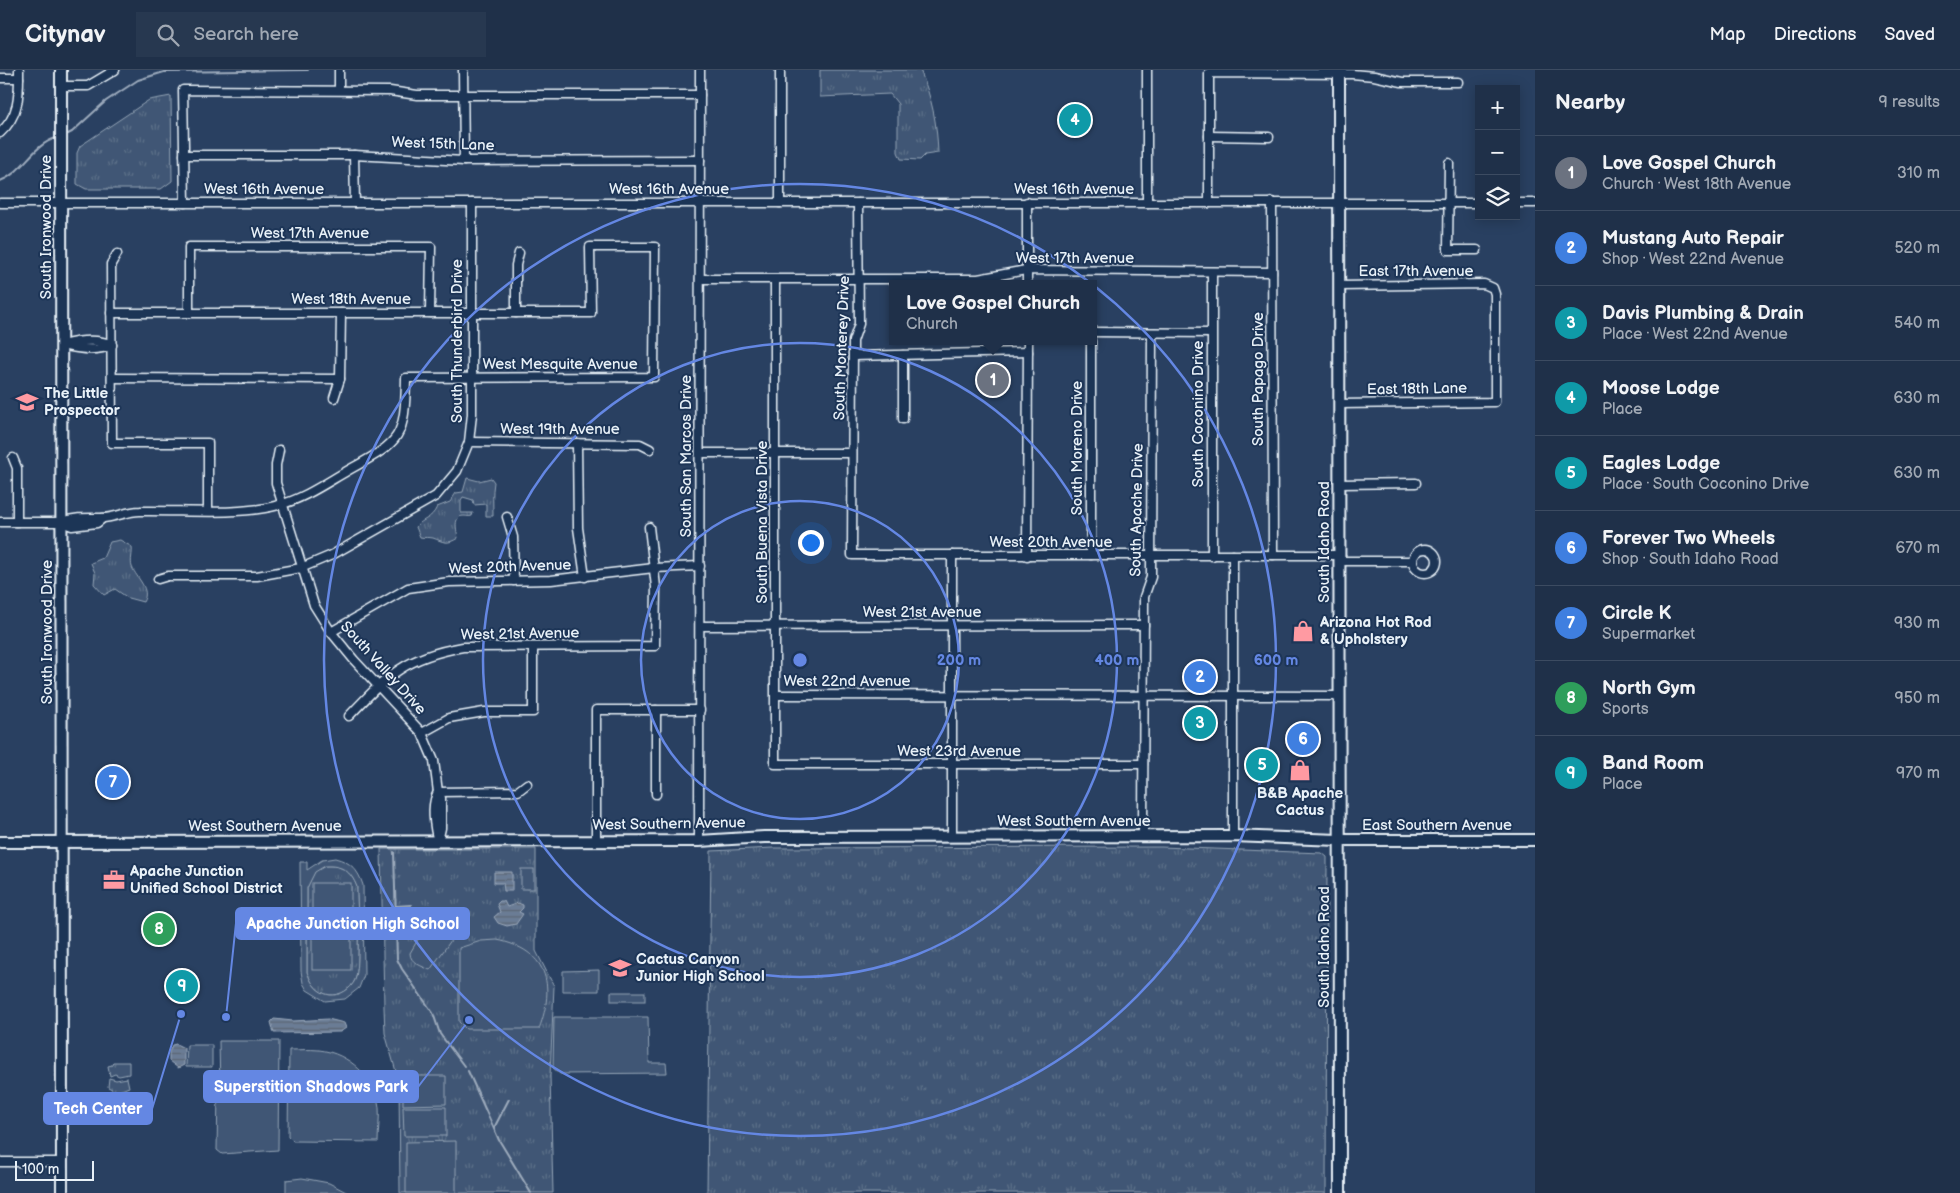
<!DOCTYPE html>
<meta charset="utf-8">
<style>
body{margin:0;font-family:"Balsamiq Sans",sans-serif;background:#273850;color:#f1f3f6}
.controls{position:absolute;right:15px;top:15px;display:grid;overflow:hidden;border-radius:0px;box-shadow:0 2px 12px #0003}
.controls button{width:45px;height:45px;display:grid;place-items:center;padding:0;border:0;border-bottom:1px solid #3c4b61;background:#1f3049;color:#f1f3f6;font:25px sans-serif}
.scale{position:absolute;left:15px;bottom:12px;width:79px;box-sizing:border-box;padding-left:5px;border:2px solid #e8f1f8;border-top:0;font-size:14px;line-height:18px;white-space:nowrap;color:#e8f1f8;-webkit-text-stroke:4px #1d3557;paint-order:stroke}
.you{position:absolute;left:810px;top:472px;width:18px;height:18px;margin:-12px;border:4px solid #fff;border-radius:50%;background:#1a73e8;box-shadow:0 0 0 8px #1a73e833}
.badge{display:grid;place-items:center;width:32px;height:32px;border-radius:50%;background:#8abfa5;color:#fff;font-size:16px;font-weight:700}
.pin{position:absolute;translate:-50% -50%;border:2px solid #fff;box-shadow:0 1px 5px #0006}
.popup{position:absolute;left:889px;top:210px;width:208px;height:65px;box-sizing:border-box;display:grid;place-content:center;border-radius:0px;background:#1f3049;filter:drop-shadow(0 1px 4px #0005);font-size:16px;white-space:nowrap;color:#a1a9b4}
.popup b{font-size:19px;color:#f1f3f6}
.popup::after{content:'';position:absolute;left:50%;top:100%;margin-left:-10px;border:10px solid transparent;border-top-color:#1f3049}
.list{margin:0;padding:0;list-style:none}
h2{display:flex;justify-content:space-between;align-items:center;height:65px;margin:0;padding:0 20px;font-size:21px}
h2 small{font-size:16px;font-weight:400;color:#a1a9b4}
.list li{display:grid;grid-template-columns:32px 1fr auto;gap:15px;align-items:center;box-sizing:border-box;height:75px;padding:0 20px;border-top:1px solid #3c4b61}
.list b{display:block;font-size:19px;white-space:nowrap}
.list p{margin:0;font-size:16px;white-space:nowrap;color:#a1a9b4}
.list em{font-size:16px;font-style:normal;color:#a1a9b4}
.icon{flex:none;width:28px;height:28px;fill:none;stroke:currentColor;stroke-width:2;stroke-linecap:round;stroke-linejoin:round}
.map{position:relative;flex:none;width:1535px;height:1123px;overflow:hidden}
header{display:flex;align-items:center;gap:30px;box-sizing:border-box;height:70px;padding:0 25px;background:#1f3049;border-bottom:1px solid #3c4b61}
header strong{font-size:24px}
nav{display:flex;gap:28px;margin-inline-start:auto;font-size:18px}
.search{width:350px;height:45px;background:#273850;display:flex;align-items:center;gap:12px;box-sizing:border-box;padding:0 18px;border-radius:0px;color:#a1a9b4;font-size:19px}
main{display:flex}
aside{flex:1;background:#1f3049}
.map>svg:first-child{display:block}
.grass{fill:url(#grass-tufts);stroke:#94a4b6}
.pitch{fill:#415774;stroke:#94a4b6;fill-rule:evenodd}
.water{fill:url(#water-rules);stroke:#9dabbd}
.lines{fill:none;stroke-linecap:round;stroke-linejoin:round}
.stream{stroke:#9dabbd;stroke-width:2}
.minor-casing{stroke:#e8f1f8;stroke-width:11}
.major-casing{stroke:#e8f1f8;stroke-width:14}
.minor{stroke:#1d3557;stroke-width:8}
.major{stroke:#1d3557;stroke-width:10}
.ring{fill:none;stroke:#6487e3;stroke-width:2.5}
.labels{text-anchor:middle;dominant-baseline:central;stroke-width:4;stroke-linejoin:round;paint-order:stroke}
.street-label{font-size:15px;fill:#e8f1f8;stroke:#1d3557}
.poi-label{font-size:15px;font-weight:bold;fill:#e8f1f8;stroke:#1d3557;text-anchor:start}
.centre{fill:#6487e3;stroke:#1d3557;stroke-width:2.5}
.ring-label{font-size:15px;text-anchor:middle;font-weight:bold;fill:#6487e3;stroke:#1d3557;stroke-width:4;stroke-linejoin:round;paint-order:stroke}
.leader{fill:none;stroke:#6487e3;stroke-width:2}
.callout-dot{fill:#6487e3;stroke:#1d3557;stroke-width:2}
.callout{fill:#6487e3;stroke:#6487e3;stroke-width:2}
.callout-label{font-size:16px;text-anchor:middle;font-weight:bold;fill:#fff}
</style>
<header>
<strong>Citynav</strong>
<div class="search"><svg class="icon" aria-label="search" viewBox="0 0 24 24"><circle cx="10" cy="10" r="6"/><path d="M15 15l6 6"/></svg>Search here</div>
<nav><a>Map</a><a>Directions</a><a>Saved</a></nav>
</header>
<main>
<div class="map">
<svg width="1535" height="1123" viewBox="0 0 1535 1123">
<defs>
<pattern id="grass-tufts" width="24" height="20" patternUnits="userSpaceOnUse" patternTransform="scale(1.25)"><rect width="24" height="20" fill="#415774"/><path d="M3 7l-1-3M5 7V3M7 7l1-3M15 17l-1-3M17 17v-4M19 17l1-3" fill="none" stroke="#5c7089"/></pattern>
<pattern id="water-rules" width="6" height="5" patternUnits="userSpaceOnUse" patternTransform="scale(1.25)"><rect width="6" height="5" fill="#6b7c95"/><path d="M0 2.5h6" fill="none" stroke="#5a6573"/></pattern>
</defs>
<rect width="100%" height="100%" fill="#294061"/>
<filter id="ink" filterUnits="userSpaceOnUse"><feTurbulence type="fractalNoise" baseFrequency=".02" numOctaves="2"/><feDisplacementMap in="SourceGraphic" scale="10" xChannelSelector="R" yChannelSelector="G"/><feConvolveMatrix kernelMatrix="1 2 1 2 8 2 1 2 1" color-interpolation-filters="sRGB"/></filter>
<g filter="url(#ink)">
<g class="grass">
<path d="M820 0H920C932 28 937 53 938 83L925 85 920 90 901 89 898 82V34L890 24 820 27Z"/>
<path d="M171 26 172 111 161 119H86L77 114V83L80 76 149 30Z"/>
<path d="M467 408 479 411 491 408 494 412C492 424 493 433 493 446H486V434L474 435 473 430 463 427 461 430V443H473L472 446C469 447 467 446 464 446 452 446 457 461 458 468 447 475 444 472 433 468 429 467 424 468 420 467L416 457C423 448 431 450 437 437L450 432 456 423 463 422Z"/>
<path d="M120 470 132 477C133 483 130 491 132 497 137 509 151 519 143 532L128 528 115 519 104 525 94 514 95 503 91 493 103 488 110 472Z"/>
<path d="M1161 777 1322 783 1327 787 1326 1123H707L711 781 773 778Z"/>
<path d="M381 779H536V881L554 916 550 1006 553 1123H400L399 1012 385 963 384 937Z"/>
<path d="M325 796C342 795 351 801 357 817 357 835 361 896 355 910 351 919 340 926 330 925 317 923 311 913 307 902V818L315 801Z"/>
<path d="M113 992H129V1004L119 1006 115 1004 110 1006 108 996 112 995Z"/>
<path d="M109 1008 116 1010 127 1008 129 1017 119 1021H112V1019L108 1017Z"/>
</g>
<g class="pitch">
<path d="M335 788C351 792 358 800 363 815L364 905 359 918 345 929 325 931 307 920 303 913 301 901 300 792H307V800L322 790ZM325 796C342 795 351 801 357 817 357 835 361 896 355 910 351 919 340 926 330 925 317 923 311 913 307 902V818L315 802Z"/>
<rect x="521" y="799" width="13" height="20"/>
<rect x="312" y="813" width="39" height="87"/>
<path d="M430 849 452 859 454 866 430 900C422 896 410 893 410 883Z"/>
<path d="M497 870C547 880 556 914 539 959H466L459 952V878L481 871Z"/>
<path d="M599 900V921H563V901Z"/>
<rect x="611" y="922" width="34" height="9"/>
<path d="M554 947H648L649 993H666L667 1003 560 1004 553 998Z"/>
<path d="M219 971H279L278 1080 222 1084 217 1080 218 1022 220 1020Z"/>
<path d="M187 975H212V997H186Z"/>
<path d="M289 980C299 980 309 979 319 980 349 983 375 1008 379 1037 380 1049 378 1061 378 1072L293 1071 288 1066Z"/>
<path d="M403 1006H446V1034L403 1035Z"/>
<path d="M403 1037H446V1066H404Z"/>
<path d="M456 1071V1123H406V1072Z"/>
<path d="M302 1108 329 1113 348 1123H286V1110Z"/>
</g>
<g class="water">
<path d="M494 802H512V821H504L503 813H494Z"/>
<path d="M500 831H504L507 837 518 833 523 835V838L519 842 523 844 516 854 507 856 498 853 494 847 500 842 497 834Z"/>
<path d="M274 949 293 951 328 949 344 953 346 958 340 962 274 963 271 952Z"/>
<path d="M176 974 184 978V995L178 998 169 991V982L172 975Z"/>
</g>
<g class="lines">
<g class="stream">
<path d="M66 65 72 62 106 31 138 10 164 2 308 0"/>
<path d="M0 111C23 103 32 75 56 68"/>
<path d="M394 782 397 889 402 899 433 943 440 964 464 996"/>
<path d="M396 836 411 835"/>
<path d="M468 1001 499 1070 531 1123"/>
<path d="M494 1058 509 1029"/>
</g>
<g class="minor-casing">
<g id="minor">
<path d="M463 0 464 91"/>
<path d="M1147 0V133"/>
<path d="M0 8H19"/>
<path d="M61 16H88L115 0"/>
<path d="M339 20V0"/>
<path d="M0 63C20 45 19 25 19 0"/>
<path d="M1209 66 1269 67"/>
<path d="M184 85H354L464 91 700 90"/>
<path d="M354 85 355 133"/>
<path d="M1449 93 1448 180H1477"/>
<path d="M1272 132 1273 485"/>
<path d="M0 133H1479"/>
<path d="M185 133 183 20 390 21 417 25H700"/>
<path d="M780 133V0"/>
<path d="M858 133 859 254 853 271 852 485H1339"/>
<path d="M1209 133V3L1352 4 1374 6 1402 12H1458"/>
<path d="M1516 133H1535"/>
<path d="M117 184 111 194 112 373H208V440"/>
<path d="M700 209H978L1026 200 1272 202"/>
<path d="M775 210V694H1143"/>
<path d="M1027 214V132"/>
<path d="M1339 216 1484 214 1493 218 1495 224V332L1339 334"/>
<path d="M189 243V177H431L430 243"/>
<path d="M516 243V195L519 183"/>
<path d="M1093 262 1211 263"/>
<path d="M62 275C77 271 97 268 112 275"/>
<path d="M62 275C77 279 97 282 112 275"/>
<path d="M853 286 1028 282"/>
<path d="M112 308 340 309"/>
<path d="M334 328 340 309 341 243"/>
<path d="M903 349V285"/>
<path d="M469 372 640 374 650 379"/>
<path d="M577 373 578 458 585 507"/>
<path d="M279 380 276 395V413L314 535 331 562 354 590 422 663 434 691 438 722 441 728V758L438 771"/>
<path d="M700 383H852"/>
<path d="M13 388 17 398V452"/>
<path d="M1339 414 1416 413"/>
<path d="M507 447 513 467 514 511"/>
<path d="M0 452H61L72 456 97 453 103 448"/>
<path d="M61 452C75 447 88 448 102 448 115 448 127 441 140 441 182 440 239 446 279 435 303 429 326 413 347 401 400 371 405 371 406 308L654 307 655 177H590L591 243H111"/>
<circle cx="1425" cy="491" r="12"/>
<path d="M952 485V766"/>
<path d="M1091 485V271"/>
<path d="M1027 486 1028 271"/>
<path d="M1212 486V202"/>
<path d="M1339 491H1412"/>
<path d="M158 509 168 506H257L301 498 332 485 436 426 457 401 469 372 472 344V133"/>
<path d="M700 556 1144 555"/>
<path d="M331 562 408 518 449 512 551 510 654 498 700 496"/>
<path d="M776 625 1339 626"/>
<path d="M349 646C388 605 405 587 463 577L655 576 656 517 649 457"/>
<path d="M422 663 449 648 484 642H533V577"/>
<path d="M438 722 518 721 527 714"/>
<path d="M656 724V640"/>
<path d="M1143 766 1144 527 1151 507 1152 263"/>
<path d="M1233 766V485"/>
<path d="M437 768C434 755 431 734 438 722"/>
<path d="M596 771V640H700"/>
<path d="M699 771 700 0"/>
<path d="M0 1092H62"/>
</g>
</g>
<g class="major-casing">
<g id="major">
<path d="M61 0 62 1123"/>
<path d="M1339 0 1340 1123"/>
<path d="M0 772 699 771 764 767 1233 766 1339 770H1535"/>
</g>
</g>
<use href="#minor" class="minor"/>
<use href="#major" class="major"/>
</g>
</g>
<g class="ring">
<circle cx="800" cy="590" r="159"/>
<circle cx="800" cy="590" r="317"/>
<circle cx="800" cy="590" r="476"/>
</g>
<defs>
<g id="school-bare" transform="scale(1.725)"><path d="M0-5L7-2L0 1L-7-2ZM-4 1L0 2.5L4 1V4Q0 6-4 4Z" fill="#ff9aa2" stroke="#1d3557" stroke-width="2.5" paint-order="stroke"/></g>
<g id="shop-bare" transform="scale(1.725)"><path d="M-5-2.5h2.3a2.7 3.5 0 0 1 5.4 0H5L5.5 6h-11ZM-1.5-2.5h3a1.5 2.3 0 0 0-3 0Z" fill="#ff9aa2" stroke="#1d3557" stroke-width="2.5" paint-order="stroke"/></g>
<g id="office-bare" transform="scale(1.725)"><path d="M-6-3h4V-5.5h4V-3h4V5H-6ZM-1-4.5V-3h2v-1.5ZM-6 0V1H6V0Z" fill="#ff9aa2" stroke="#1d3557" stroke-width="2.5" paint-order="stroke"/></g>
</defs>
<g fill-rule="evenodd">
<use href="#school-bare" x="27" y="332"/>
<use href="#shop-bare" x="1303" y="561"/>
<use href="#shop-bare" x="1300" y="700"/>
<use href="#office-bare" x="114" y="810"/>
<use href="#school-bare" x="620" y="898"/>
</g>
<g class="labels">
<g class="street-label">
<text transform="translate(443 74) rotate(2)">West 15th Lane</text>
<text x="264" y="119">West 16th Avenue</text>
<text x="669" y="119">West 16th Avenue</text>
<text x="1074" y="119">West 16th Avenue</text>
<text transform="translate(46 157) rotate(-90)">South Ironwood Drive</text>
<text x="310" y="163">West 17th Avenue</text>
<text x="1075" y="188">West 17th Avenue</text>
<text x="1416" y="201">East 17th Avenue</text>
<text x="351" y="229">West 18th Avenue</text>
<text transform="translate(457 271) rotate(-90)">South Thunderbird Drive</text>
<text transform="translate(842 278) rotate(-88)">South Monterey Drive</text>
<text x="560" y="294">West Mesquite Avenue</text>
<text transform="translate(1258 309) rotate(-90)">South Papago Drive</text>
<text transform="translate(1417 319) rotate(-1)">East 18th Lane</text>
<text transform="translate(1198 344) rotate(-90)">South Coconino Drive</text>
<text x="560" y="359">West 19th Avenue</text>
<text transform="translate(1077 378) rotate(-90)">South Moreno Drive</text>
<text transform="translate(686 386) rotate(-90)">South San Marcos Drive</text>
<text transform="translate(1137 440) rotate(-89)">South Apache Drive</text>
<text transform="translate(762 452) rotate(-90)">South Buena Vista Drive</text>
<text x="1051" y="472">West 20th Avenue</text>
<text transform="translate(1324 472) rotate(-90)">South Idaho Road</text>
<text transform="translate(510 497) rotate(-2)">West 20th Avenue</text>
<text x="922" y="542">West 21st Avenue</text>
<text transform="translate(47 562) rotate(-90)">South Ironwood Drive</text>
<text transform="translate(520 564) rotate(-1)">West 21st Avenue</text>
<text transform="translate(383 598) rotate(48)">South Valley Drive</text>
<text x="847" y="611">West 22nd Avenue</text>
<text x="959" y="681">West 23rd Avenue</text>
<text x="1074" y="751">West Southern Avenue</text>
<text transform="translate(669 754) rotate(-1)">West Southern Avenue</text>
<text x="1437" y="755">East Southern Avenue</text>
<text x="265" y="756">West Southern Avenue</text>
<text transform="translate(1324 877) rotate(-90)">South Idaho Road</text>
</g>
<g class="poi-label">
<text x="44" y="323">The Little<tspan x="44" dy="17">Prospector</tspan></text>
<text x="1320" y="552">Arizona Hot Rod<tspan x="1320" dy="17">&amp; Upholstery</tspan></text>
<text x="1300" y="723" text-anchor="middle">B&amp;B Apache<tspan x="1300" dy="17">Cactus</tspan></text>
<text x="130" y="801">Apache Junction<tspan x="130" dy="17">Unified School District</tspan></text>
<text x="636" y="889">Cactus Canyon<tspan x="636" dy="17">Junior High School</tspan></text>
</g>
</g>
<circle cx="800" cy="590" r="8" class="centre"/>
<g class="ring-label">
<text x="959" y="595">200 m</text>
<text x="1117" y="595">400 m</text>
<text x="1276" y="595">600 m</text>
</g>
<path class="leader" d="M226 947L236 853M469 950L418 1017M181 944L152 1039"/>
<g class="callout-dot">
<circle cx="226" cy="947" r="5"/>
<circle cx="469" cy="950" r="5"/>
<circle cx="181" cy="944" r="5"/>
</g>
<g class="callout">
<rect x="236" y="838" width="233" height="31" rx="5"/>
<rect x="204" y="1001" width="214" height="31" rx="5"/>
<rect x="44" y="1023" width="108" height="31" rx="5"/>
</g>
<g class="callout-label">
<text x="353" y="859">Apache Junction High School</text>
<text x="311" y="1022">Superstition Shadows Park</text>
<text x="98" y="1044">Tech Center</text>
</g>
</svg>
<div class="controls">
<button>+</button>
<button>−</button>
<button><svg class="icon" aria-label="layers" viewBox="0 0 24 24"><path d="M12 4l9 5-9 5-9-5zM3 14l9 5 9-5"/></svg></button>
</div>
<div class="scale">100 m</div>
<div class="you"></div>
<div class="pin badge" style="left:993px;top:310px;background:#6b7280">1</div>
<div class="popup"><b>Love Gospel Church</b>Church</div>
<div class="pin badge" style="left:1200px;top:607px;background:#3f7fe0">2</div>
<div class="pin badge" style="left:1200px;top:653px;background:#0f9aa8">3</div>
<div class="pin badge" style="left:1075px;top:50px;background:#0f9aa8">4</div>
<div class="pin badge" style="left:1262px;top:695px;background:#0f9aa8">5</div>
<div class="pin badge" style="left:1303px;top:669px;background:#3f7fe0">6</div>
<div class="pin badge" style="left:113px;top:712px;background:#3f7fe0">7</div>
<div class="pin badge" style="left:159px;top:859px;background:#2e9e5b">8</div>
<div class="pin badge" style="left:182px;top:916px;background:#0f9aa8">9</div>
</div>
<aside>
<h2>Nearby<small>9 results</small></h2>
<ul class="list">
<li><span class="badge" style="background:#6b7280">1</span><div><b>Love Gospel Church</b><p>Church · West 18th Avenue</p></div><em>310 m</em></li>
<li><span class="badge" style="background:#3f7fe0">2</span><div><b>Mustang Auto Repair</b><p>Shop · West 22nd Avenue</p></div><em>520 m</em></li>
<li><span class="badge" style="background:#0f9aa8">3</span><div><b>Davis Plumbing &amp; Drain</b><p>Place · West 22nd Avenue</p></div><em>540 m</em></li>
<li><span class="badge" style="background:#0f9aa8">4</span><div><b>Moose Lodge</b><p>Place</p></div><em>630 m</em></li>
<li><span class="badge" style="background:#0f9aa8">5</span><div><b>Eagles Lodge</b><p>Place · South Coconino Drive</p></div><em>630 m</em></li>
<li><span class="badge" style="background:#3f7fe0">6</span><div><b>Forever Two Wheels</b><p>Shop · South Idaho Road</p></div><em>670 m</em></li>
<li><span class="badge" style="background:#3f7fe0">7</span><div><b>Circle K</b><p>Supermarket</p></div><em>930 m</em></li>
<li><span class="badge" style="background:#2e9e5b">8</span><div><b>North Gym</b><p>Sports</p></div><em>950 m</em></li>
<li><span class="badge" style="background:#0f9aa8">9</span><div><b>Band Room</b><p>Place</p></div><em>970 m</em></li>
</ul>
</aside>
</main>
